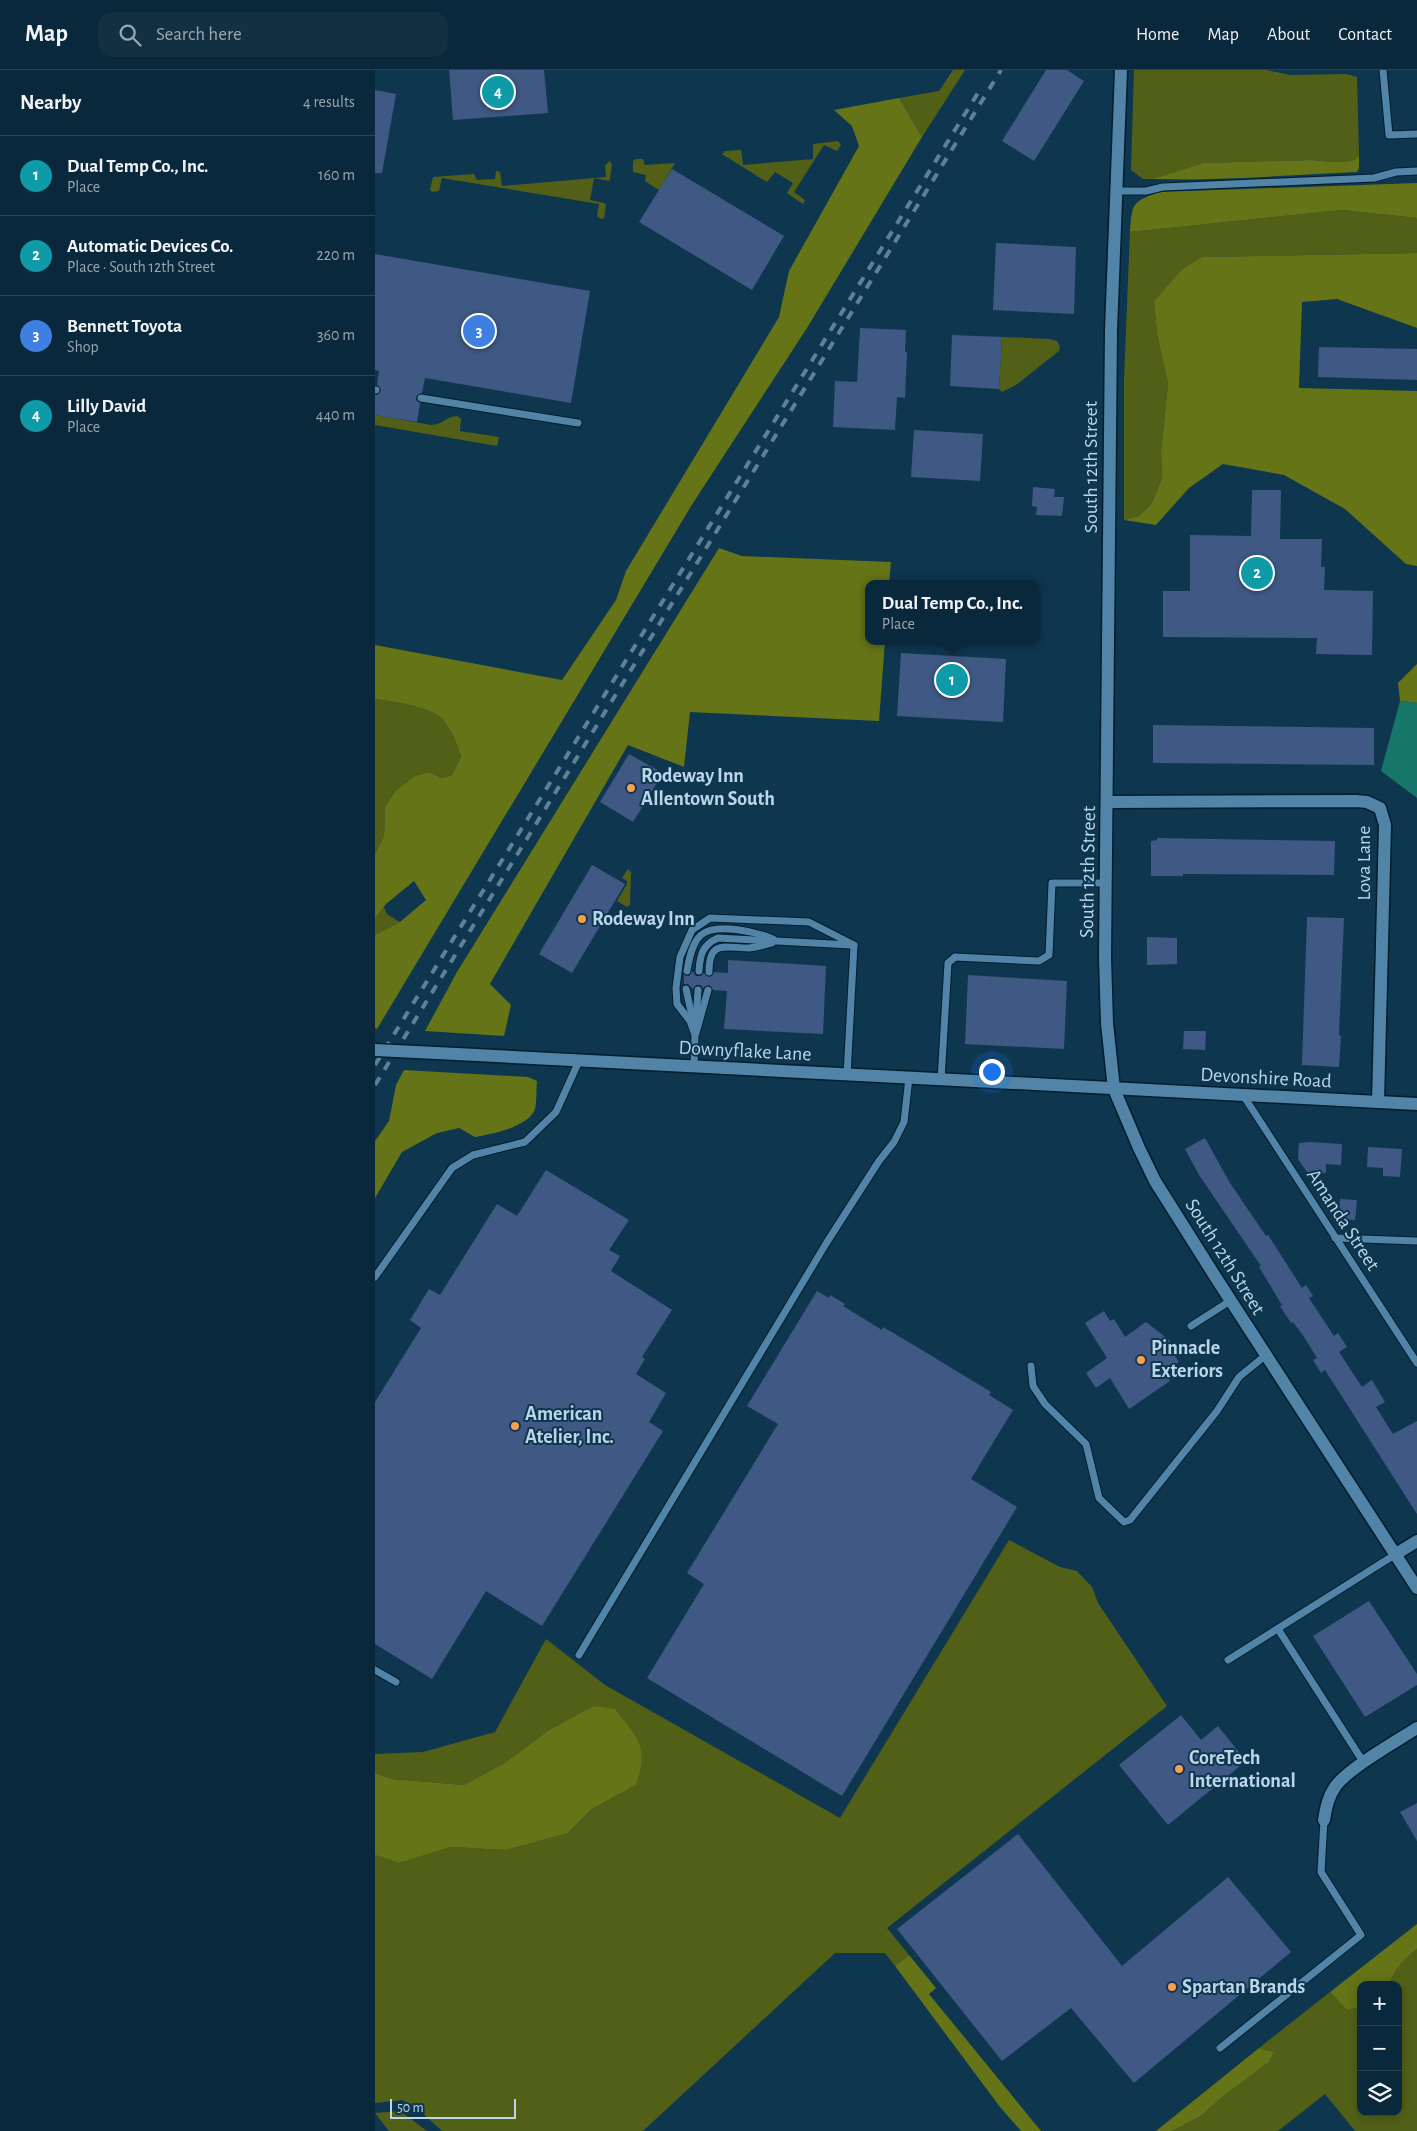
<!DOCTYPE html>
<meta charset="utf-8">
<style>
body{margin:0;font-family:"Alegreya Sans",sans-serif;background:#133042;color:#f1f3f6}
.controls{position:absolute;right:15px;bottom:15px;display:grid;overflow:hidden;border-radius:10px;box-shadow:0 2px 12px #0003}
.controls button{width:45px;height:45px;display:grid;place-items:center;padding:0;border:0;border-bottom:1px solid #2a4455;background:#0a283b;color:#f1f3f6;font:25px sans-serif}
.scale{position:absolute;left:15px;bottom:12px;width:126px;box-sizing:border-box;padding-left:5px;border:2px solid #bbd6e9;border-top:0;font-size:14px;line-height:18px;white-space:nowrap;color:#bbd6e9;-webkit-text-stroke:4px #0e364f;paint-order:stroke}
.you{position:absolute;left:616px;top:1001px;width:18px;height:18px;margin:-12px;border:4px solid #fff;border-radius:50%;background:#1a73e8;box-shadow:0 0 0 8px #1a73e833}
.badge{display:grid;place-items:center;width:32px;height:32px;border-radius:50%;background:#0b8043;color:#fff;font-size:16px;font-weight:700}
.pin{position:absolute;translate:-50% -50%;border:2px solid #fff;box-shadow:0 1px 5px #0006}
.popup{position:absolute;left:490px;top:510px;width:175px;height:65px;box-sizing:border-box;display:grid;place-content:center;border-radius:10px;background:#0a283b;filter:drop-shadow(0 1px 4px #0005);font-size:16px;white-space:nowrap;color:#99a6af}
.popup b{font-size:19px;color:#f1f3f6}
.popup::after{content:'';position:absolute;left:50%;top:100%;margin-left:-10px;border:10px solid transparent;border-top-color:#0a283b}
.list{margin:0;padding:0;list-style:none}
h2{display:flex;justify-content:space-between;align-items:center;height:65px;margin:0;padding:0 20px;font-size:21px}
h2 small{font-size:16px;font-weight:400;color:#99a6af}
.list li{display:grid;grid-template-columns:32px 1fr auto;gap:15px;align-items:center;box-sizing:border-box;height:80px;padding:0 20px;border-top:1px solid #2a4455}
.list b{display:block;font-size:19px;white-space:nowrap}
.list p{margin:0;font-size:16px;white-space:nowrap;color:#99a6af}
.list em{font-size:16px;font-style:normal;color:#99a6af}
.icon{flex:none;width:28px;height:28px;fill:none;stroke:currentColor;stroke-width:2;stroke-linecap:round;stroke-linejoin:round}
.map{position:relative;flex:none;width:1042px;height:2061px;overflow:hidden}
header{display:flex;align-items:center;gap:30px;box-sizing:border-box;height:70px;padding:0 25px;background:#0a283b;border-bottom:1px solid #2a4455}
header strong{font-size:24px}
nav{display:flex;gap:28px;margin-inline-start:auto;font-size:18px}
.search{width:350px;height:45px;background:#133042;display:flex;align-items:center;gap:12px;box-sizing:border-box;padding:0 18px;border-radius:15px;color:#99a6af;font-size:19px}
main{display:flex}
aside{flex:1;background:#0a283b}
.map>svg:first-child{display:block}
.green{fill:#526017}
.forest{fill:#647416}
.water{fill:#167668}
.building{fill:#3f5984}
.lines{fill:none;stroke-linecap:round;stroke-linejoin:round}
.lane-casing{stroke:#021d2e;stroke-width:9}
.street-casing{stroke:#021d2e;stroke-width:15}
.secondary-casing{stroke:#021d2e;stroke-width:15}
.lane{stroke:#5184a7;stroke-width:7}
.street{stroke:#5184a7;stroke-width:12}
.secondary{stroke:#5184a7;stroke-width:12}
.rail{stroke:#5f8197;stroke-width:4;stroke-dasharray:9 9;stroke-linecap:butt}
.secondary-bridge-casing{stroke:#021d2e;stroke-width:15;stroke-linecap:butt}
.secondary-bridge{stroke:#5184a7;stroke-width:12}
.poi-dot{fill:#fa9f4e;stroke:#0e364f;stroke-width:2}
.labels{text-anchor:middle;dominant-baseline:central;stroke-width:4;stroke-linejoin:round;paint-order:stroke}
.street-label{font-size:20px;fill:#bbd6e9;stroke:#0e364f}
.poi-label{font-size:20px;font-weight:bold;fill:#bbd6e9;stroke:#0e364f;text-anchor:start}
</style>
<header>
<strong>Map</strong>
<div class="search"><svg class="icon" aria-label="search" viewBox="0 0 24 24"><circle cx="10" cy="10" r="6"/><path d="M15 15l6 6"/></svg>Search here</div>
<nav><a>Home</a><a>Map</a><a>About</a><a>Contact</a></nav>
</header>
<main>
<aside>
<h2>Nearby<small>4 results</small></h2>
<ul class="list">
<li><span class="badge" style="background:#0f9aa8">1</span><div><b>Dual Temp Co., Inc.</b><p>Place</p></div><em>160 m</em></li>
<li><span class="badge" style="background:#0f9aa8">2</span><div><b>Automatic Devices Co.</b><p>Place · South 12th Street</p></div><em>220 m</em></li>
<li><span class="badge" style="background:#3f7fe0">3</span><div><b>Bennett Toyota</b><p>Shop</p></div><em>360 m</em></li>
<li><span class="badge" style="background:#0f9aa8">4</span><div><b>Lilly David</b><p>Place</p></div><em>440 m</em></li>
</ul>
</aside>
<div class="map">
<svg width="1042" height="2061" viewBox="0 0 1042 2061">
<rect width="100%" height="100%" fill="#0e364f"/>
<g class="green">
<path d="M578 0H590L547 67 524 28 564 21Z"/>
<path d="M759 0H891L915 5 971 4 982 7 984 86 977 91 957 92 937 90 828 93 777 109H768L756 100Z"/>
<path d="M463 71 466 75 462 81 449 75 419 122 430 130 428 134 412 123 418 113 400 102 392 112 347 84 350 81 366 80 368 95 438 89V74Z"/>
<path d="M261 89H268L270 95 300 93 284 120 270 111 271 105 258 102V91Z"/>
<path d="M234 91 237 94 235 109 234 111 219 108 215 130 229 133 231 135 229 148 226 149 222 146 224 134 67 108 64 121 57 122 55 119 58 107 99 104 102 110 120 109 121 101 125 102 127 116 231 107 230 96Z"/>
<path d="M967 140 1042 148V183L827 187 807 199 779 231 782 264 793 314 786 381 787 408 777 433 764 446 749 450V309L755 162Z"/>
<path d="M627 267 675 269 682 271 685 277 684 281 641 315 627 322 624 319Z"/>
<path d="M0 345 56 355C67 355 72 346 82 346L86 349 85 361 124 367 122 376 0 355Z"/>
<path d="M0 629C16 631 56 637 67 649 77 660 82 674 86 687L77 705 67 708 54 702 40 706 21 720 10 737 9 766 0 784Z"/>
<path d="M253 799 256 802 255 835 252 837 242 831 252 814V811L247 808Z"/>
<path d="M9 837 12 844 25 852 0 865V849Z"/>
<path d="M634 1470 685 1497 702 1501 717 1517 723 1533 792 1636 512 1858 534 1885 520 1896 510 1883H460L268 2061H67L43 2039 27 2030 0 2033V1785L24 1793 76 1777 131 1780 193 1763 217 1739 261 1715 218 1636 174 1660 131 1692 89 1715 17 1709 0 1703V1684L48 1682 120 1662 171 1569 230 1615 465 1748Z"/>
<path d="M1042 1879V2061H980L950 2024 903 2061H797L826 2046 846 2028 894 1992 899 1982 884 1978 955 1922 972 1940 986 1937V2042H1023V1915H1005L1015 1912C1021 1897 1029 1889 1042 1879Z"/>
<path d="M25 2041 52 2061H14L0 2043Z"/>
</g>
<g class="forest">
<path d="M524 28 547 67 432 258 318 433 2 959 0 958V865L25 852 51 830 39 811 11 834 0 849V784L9 766 10 737 21 720 40 706 54 702 67 708 77 705 86 687C82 674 77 660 67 649 56 637 16 631 0 629V575L187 610 241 530 251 501 404 247 414 201 484 76 477 56 459 40Z"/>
<path d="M984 86V98L982 102C913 105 845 111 777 109L828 93 937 90 957 92 977 91Z"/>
<path d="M1042 113V148L967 140 755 162C757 133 757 132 784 122Z"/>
<path d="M1042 183V258L962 229 927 232 924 318 1042 321V496L1031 494 970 439 909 405 848 394 814 418 781 455 749 450 764 446 777 433 787 408 786 381 793 314 782 264 779 231 807 199 827 187Z"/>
<path d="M344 478 367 486 516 492 514 514H493V571H510L504 651 315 642 309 697 253 675 115 914 136 935 129 966 50 961 82 902Z"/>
<path d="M1042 594V633L1025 631 1023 613Z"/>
<path d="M29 1000 153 1007 162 1011C161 1020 162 1031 160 1039 154 1057 116 1064 100 1067L84 1058 62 1063 27 1082 0 1128V1071L14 1051 21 1015Z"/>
<path d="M218 1636 240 1639C263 1669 274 1675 261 1715L217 1739 193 1763 131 1780 76 1777 24 1793 0 1785V1703L17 1709 89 1715 131 1692 174 1660Z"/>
<path d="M1042 1854V1879C1029 1889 1021 1898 1015 1912L1005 1915H986V1937L972 1940 955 1922Z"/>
<path d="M534 1885 561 1918 554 1924 666 2061H646L625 2037 520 1896Z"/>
<path d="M884 1978 899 1982 894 1992 846 2028 826 2046 797 2061H781Z"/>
</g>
<path class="water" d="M1025 631 1042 633V728L1006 701Z"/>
<g class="building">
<path d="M74 0H169L173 43 78 50Z"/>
<path d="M671 0H692L709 11 659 91 627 71Z"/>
<path d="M0 20 21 24 7 103H0Z"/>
<path d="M297 99 409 166 377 220 264 152Z"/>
<path d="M621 173 701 177 699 244 618 240Z"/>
<path d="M0 184 215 221 196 333 50 308 47 323 41 327V330L45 333 42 352 0 345V325L4 324 6 320 2 315 4 301 0 300Z"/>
<path d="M485 258 531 260 530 282H532L530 328 522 327 520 360 458 357 460 311 482 312Z"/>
<path d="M577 265 627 267 624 319 575 316Z"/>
<path d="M944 277 1042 279V310L943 307Z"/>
<path d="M539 360 608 364 605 411 536 407Z"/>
<path d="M658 417 680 419 679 427H689L687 446 661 445 662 437 657 436Z"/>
<path d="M877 420H906L905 469H947L946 497H950L949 520 998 521 997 585 941 584 942 568 788 567V521H815V465L876 466Z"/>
<path d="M526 583 631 589 628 652 522 646Z"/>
<path d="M778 655 999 658V695L778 693Z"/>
<path d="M254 684 288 703 258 752 225 732Z"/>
<path d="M782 768 960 771 959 805 808 804V806H776V771L782 770Z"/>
<path d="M217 795 250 814 197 903 164 884Z"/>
<path d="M932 847 969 848 964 965 966 966 964 997 927 995Z"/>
<path d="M772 867 802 868V894L772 895Z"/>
<path d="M353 890 451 896 448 964 349 959 352 921 338 920 334 915 328 918 326 915H321L318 919 313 914H309V905L314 906 317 901 321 906H326L329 903 334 907 339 902 353 903Z"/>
<path d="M593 905 692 911 689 979 590 974Z"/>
<path d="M809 961H831L830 980 808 979Z"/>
<path d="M830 1068 855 1113 891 1166 893 1165 927 1218 931 1215 938 1226 934 1228 959 1266 963 1263 972 1277 964 1282 987 1317 997 1310 1010 1332 1001 1337 1018 1364 1042 1351V1444L950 1300 946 1303 938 1290 942 1288 927 1264 918 1252 916 1253 905 1236 907 1235 884 1197 886 1196 824 1105 810 1079Z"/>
<path d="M934 1072 967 1074 966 1095 951 1094V1103L932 1102 923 1089 924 1073Z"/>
<path d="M993 1077 1027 1079 1025 1107 1008 1106V1098L992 1097Z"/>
<path d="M171 1100 254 1150 234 1180 245 1186 236 1201 297 1240 267 1287 270 1289 261 1304 291 1323 274 1352 288 1361 167 1556 111 1521 57 1609 0 1574V1332L46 1258 35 1250 54 1219 65 1225 122 1134 142 1146Z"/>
<path d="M965 1129 982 1130 980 1150 964 1149Z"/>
<path d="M442 1221 454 1228 455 1225 470 1234 468 1236 507 1260 508 1257 537 1274 616 1322 614 1325 638 1340 596 1409 642 1437 467 1726 272 1608 329 1514 312 1503 403 1354 372 1336Z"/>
<path d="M729 1241 735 1251 739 1249 750 1267 771 1252 793 1269 799 1277 795 1279 804 1292 789 1302 795 1311 754 1339 735 1308 721 1318 711 1303 732 1288 710 1253Z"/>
<path d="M994 1531 1042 1604V1615L990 1647 938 1566Z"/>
<path d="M806 1645 826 1670 843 1656 871 1691 793 1755 744 1695Z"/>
<path d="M1042 1733V1771L1025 1742Z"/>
<path d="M643 1764 747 1896 853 1807 916 1882 759 2013 696 1938 627 1991 522 1859Z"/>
</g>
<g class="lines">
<g class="lane-casing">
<g id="lane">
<path d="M1008 0 1014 65 1042 64"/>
<path d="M742 121H771L788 117 999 108 1021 102 1042 101"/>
<path d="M0 320H1"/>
<path d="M46 328 203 353"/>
<path d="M312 901C314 889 317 873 326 865 341 852 381 862 398 869"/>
<path d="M324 901C325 885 327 875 343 868L476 875"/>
<path d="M334 902C334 869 350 878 374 878 382 877 390 875 397 873"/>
<path d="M311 919 319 955"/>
<path d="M321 952 323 920"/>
<path d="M321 963 333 920"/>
<path d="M319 997 320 965 315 951 302 934 301 918 305 887 317 860 335 848 434 852 479 875"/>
<path d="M472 1005 479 875"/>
<path d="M566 1010 573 893 580 887 664 891 674 885 677 813H731"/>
<path d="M868 1025 1042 1293"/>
<path d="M960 1168 1042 1171"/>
<path d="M0 1207 77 1098 98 1085 150 1072 181 1042 204 991"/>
<path d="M816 1256 855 1231"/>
<path d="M656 1296 658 1316 670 1334 711 1374 724 1428 749 1452 755 1450 842 1341 864 1307 891 1285"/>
<path d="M903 1559 989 1693"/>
<path d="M204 1585 452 1172 504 1091 519 1072 529 1052 534 1008"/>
<path d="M853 1590 1021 1484"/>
<path d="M0 1600 21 1612"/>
<path d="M845 1978 986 1865 946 1802 949 1750"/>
</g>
</g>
<g class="street-casing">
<g id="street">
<path d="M732 732 981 731 992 732 1005 738 1010 755 1003 1032"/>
<path d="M1021 1484 1042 1471"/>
<path d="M949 1750C951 1738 953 1727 960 1717 972 1699 1022 1671 1042 1658"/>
</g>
</g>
<g class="secondary-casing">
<g id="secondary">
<path d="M746 0 736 260 730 888 732 953 739 1019 764 1078 780 1111 843 1211 1042 1518"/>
<path d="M82 984 1042 1034"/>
</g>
</g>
<use href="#lane" class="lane"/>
<use href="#street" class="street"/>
<use href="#secondary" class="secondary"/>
<g class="rail">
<path d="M0 995 606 18"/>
<path d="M0 1015 626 0"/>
</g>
<g class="secondary-bridge-casing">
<path id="secondary-bridge" d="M0 980 82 984"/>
</g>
<use href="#secondary-bridge" class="secondary-bridge"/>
</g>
<g class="poi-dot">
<circle cx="256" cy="718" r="5"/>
<circle cx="207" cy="849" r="5"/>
<circle cx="766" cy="1290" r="5"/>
<circle cx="140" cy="1356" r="5"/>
<circle cx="804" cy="1699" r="5"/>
<circle cx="797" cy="1917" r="5"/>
</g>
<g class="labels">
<g class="street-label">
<text transform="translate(716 397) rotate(-90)">South 12th Street</text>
<text transform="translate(989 793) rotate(-90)">Lova Lane</text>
<text transform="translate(713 802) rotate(-89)">South 12th Street</text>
<text transform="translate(370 981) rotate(3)">Downyflake Lane</text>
<text transform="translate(891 1008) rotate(3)">Devonshire Road</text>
<text transform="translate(968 1150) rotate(57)">Amanda Street</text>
<text transform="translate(850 1187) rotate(58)">South 12th Street</text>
</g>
<g class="poi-label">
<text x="266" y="706">Rodeway Inn<tspan x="266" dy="23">Allentown South</tspan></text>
<text x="217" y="849">Rodeway Inn</text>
<text x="776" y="1278">Pinnacle<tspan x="776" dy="23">Exteriors</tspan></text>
<text x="150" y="1344">American<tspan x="150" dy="23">Atelier, Inc.</tspan></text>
<text x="814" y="1688">CoreTech<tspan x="814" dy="23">International</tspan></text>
<text x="807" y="1917">Spartan Brands</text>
</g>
</g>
</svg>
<div class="controls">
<button>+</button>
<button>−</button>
<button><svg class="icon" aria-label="layers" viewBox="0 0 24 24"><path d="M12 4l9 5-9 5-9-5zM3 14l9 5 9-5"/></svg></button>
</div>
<div class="scale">50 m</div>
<div class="you"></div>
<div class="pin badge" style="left:577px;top:610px;background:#0f9aa8">1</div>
<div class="popup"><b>Dual Temp Co., Inc.</b>Place</div>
<div class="pin badge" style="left:882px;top:503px;background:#0f9aa8">2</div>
<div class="pin badge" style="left:104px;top:261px;background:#3f7fe0">3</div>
<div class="pin badge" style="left:123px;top:22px;background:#0f9aa8">4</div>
</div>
</main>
